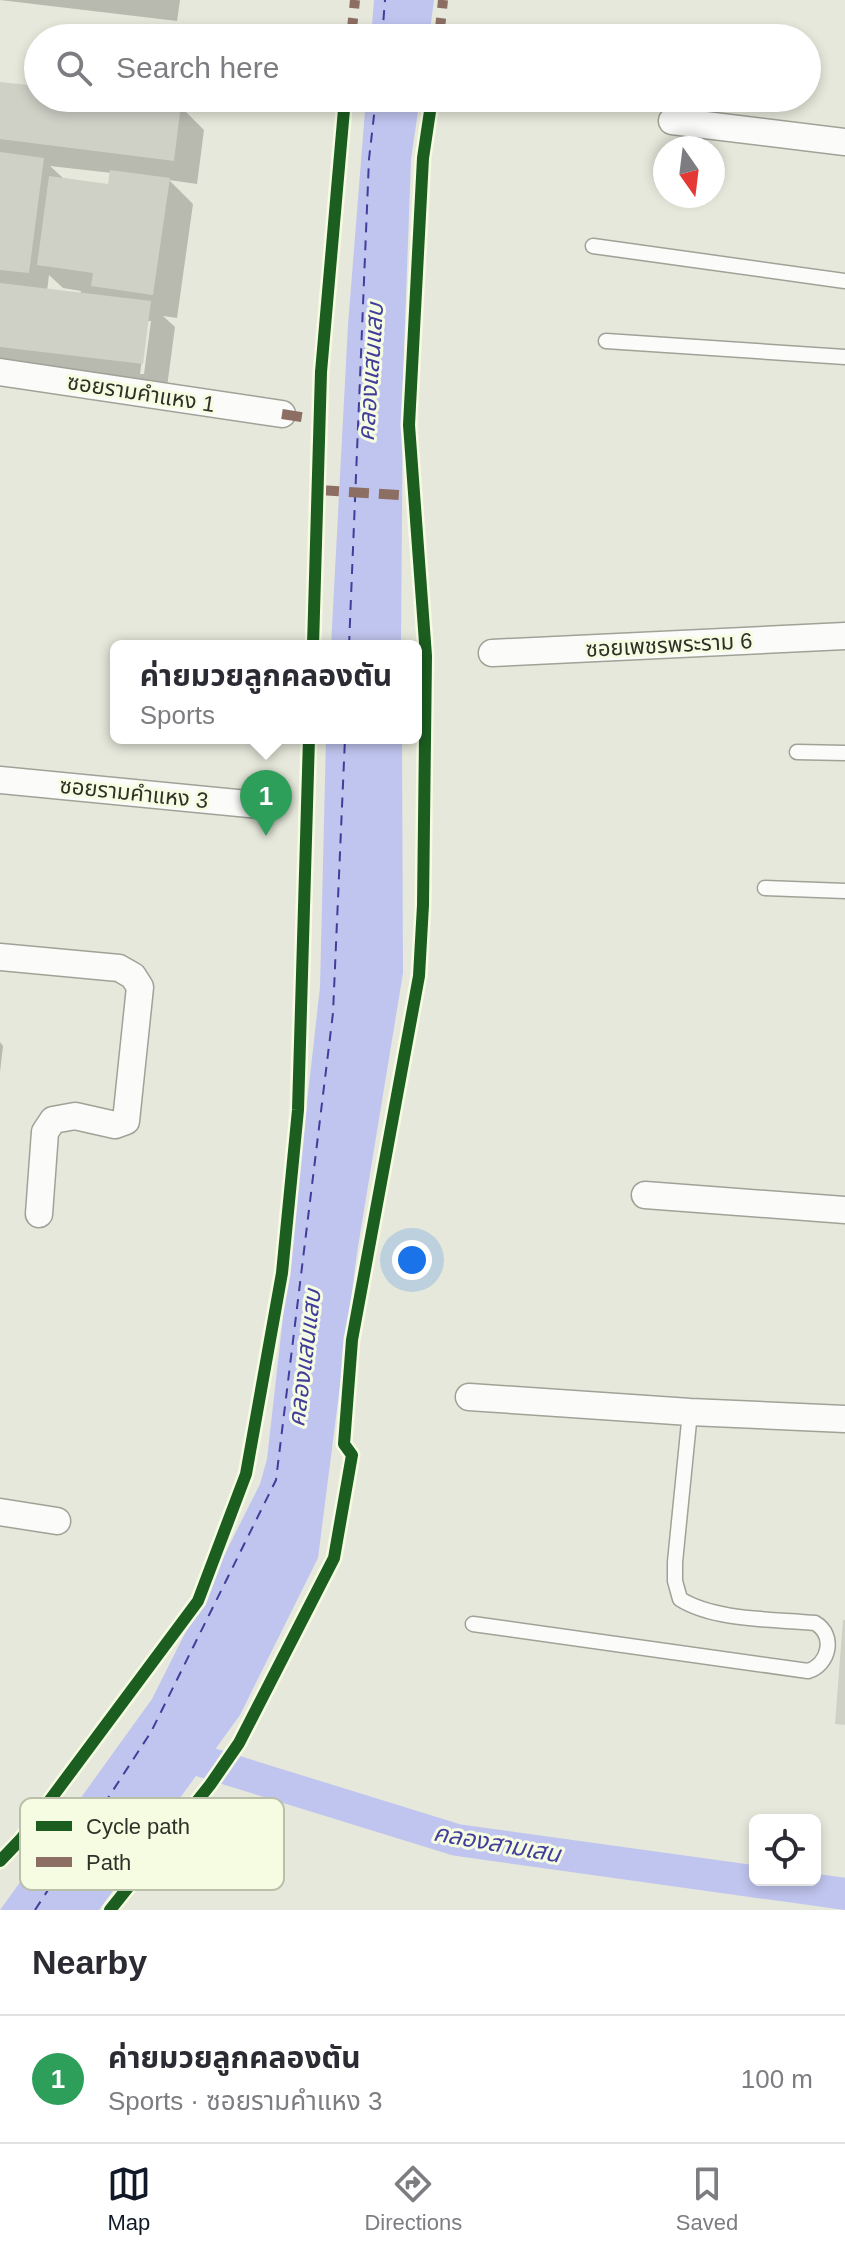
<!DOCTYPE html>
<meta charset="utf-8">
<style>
body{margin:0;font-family:Helvetica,"Noto Sans Thai",sans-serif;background:#f2f2f3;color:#2b2b33}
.controls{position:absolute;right:24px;bottom:24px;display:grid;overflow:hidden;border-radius:12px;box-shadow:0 4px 12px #0003}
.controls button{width:72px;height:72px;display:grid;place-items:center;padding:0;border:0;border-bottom:2px solid #e1e1e2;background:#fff;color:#2b2b33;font:40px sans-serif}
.compass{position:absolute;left:653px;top:136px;width:72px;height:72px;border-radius:50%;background:#fff;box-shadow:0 4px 12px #0003;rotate:166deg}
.you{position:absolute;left:412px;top:1260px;width:28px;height:28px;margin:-20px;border:6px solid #fff;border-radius:50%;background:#1a73e8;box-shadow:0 0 0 12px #1a73e833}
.badge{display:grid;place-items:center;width:52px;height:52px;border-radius:50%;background:#111827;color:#fff;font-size:26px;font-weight:700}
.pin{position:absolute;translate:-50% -66px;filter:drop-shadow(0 2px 4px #0008)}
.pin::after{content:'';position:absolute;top:42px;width:28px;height:24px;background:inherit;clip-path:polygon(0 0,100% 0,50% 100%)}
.popup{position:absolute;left:110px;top:640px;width:312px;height:104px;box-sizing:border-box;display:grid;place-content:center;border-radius:12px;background:#fff;filter:drop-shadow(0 2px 6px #0005);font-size:26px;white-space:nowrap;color:#7c7c81}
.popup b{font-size:30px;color:#2b2b33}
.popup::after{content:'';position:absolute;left:50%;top:100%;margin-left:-16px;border:16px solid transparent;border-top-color:#fff}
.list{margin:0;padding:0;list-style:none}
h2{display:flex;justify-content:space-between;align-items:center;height:104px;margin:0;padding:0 32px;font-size:34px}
h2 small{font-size:26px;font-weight:400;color:#7c7c81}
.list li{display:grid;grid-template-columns:52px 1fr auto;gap:24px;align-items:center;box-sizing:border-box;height:128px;padding:0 32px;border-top:2px solid #e1e1e2}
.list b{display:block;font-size:30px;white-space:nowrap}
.list p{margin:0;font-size:26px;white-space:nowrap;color:#7c7c81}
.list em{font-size:26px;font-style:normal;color:#7c7c81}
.icon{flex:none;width:44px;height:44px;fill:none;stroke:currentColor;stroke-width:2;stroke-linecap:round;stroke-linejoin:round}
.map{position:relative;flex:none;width:845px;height:1910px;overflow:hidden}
.search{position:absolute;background:#fff;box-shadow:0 4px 12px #0003;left:24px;right:24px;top:24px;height:88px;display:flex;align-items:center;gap:20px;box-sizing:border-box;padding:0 28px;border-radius:44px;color:#7c7c81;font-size:30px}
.sheet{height:232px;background:#fff}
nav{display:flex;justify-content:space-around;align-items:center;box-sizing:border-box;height:112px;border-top:2px solid #e1e1e2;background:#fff;font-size:22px;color:#7c7c81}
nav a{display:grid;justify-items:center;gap:4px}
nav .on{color:#111827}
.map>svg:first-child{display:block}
.water{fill:#c0c5ef}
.shadow{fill:#0003;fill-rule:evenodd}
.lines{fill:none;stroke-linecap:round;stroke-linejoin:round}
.canal{stroke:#c0c5ef;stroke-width:32}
.ferry{stroke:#413d9a;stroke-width:2;stroke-dasharray:10 8;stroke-linecap:butt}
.building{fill:#cfd1c7}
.service-casing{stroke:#a0a297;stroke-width:17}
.minor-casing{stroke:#a0a297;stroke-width:29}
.service{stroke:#fbfcfa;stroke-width:14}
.minor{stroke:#fbfcfa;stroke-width:26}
.quiet{stroke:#8d6e63;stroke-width:10;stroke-dasharray:20 10;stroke-linecap:butt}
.cycleway-casing{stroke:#f6fce2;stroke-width:17}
.cycleway{stroke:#1b5e20;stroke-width:12}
.labels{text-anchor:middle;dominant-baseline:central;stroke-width:6;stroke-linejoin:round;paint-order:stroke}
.street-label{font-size:22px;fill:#2f3128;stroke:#f6fce2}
.water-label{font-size:24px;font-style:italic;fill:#413d9a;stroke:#f6fce2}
.key{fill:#f6fce2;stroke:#babfaa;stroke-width:2}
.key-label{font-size:22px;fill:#2f3128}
</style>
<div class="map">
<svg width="845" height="1910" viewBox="0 0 845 1910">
<rect width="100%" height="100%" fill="#e6e8db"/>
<g class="water">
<path d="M374 0H434L429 38H371Z"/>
<path d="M366 98H420L411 159 403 380 401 646H331L348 325Z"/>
<path d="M326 738H402L403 973 357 1253 318 1558 240 1715 99 1910H0L152 1699 260 1484 267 1459 320 987Z"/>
</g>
<g class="shadow">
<path d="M0 0H180L177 21Z"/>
<path d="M0 84 38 88V98H118L180 106 204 130 197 184 169 180 193 204 177 318 163 316 175 327 167 387 0 367ZM50 166 112 173 110 186 63 178ZM49 275 63 288 81 291 80 295 47 291ZM147 321H151L144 374H140Z"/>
<path d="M0 1042 3 1046 0 1072Z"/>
</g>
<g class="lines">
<path class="canal" d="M166 1750 457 1840 845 1894"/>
<g class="ferry">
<path d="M382 38 385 0"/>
<path d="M349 646 369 159 376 98"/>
<path d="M35 1910 151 1732 276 1480 333 1013 345 738"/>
</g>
</g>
<g class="building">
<path d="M0 82 38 86V98H134L181 104 174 161 0 139Z"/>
<path d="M0 152 44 158 29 273 0 270Z"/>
<path d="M110 170 170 178 153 295 91 286 93 273 37 265 49 176 108 184Z"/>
<path d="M0 283 151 301 143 364 0 347Z"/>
<path d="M843 1620H845V1725L835 1724Z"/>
</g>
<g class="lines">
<g class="service-casing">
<g id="service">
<path d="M593 246 845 281"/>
<path d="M606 341 845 357"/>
<path d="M797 752 845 753"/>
<path d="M765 888 845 891"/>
<path d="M473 1624 808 1671C829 1665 836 1635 815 1623 775 1619 715 1621 680 1599L675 1581V1562L690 1412"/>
</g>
</g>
<g class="minor-casing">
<g id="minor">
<path d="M672 121 845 142"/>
<path d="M0 372 282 414"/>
<path d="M492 653 845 636"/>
<path d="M0 780 269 806"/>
<path d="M0 957 119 968 133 976 140 987 126 1121 115 1125 75 1116 53 1120 45 1132 39 1214"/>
<path d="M645 1195 845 1210"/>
<path d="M469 1397 690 1412 845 1419"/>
<path d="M0 1512 57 1521"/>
</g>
</g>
<use href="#service" class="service"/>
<use href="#minor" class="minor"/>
<g class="quiet">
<path d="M351 38 355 0"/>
<path d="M439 38 443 0"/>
<path d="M282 414 320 420"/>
<path d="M319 490 414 496"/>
</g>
<g class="cycleway-casing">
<g id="cycleway">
<path d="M313 646 321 372 345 98"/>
<path d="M0 1861 21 1839 198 1601 246 1474 282 1273 298 1110 309 738"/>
<path d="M110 1910 210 1785 239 1743 334 1558 352 1455 344 1444 352 1340 419 976 423 905 426 656 409 425 423 158 432 98"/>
</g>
</g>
<use href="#cycleway" class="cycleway"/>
</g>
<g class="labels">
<g class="street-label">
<text transform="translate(141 393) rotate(9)">ซอยรามคำแหง 1</text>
<text transform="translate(669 645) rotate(-3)">ซอยเพชรพระราม 6</text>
<text transform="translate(134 793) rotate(6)">ซอยรามคำแหง 3</text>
</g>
<g class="water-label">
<text transform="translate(370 372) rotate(-86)">คลองแสนแสบ</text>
<text transform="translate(304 1358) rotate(-83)">คลองแสนแสบ</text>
<text transform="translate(497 1843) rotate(10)">คลองสามเสน</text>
</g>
</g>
<rect x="20" y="1798" width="264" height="92" rx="12" class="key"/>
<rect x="36" y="1821" width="36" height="10" fill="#1b5e20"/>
<rect x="36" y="1857" width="36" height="10" fill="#8d6e63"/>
<g class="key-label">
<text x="86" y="1834">Cycle path</text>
<text x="86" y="1870">Path</text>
</g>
</svg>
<div class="controls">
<button><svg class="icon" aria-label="locate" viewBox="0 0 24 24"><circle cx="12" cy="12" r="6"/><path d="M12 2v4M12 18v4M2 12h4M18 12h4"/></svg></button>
</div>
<svg class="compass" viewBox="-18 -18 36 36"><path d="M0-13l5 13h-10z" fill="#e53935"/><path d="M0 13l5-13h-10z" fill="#7c7c81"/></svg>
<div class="you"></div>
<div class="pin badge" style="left:266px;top:836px;background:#2e9e5b">1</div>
<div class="popup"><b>ค่ายมวยลูกคลองตัน</b>Sports</div>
<div class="search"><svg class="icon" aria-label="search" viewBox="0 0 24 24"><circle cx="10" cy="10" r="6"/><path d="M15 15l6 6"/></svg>Search here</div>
</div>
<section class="sheet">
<h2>Nearby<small></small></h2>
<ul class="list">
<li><span class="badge" style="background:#2e9e5b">1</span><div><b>ค่ายมวยลูกคลองตัน</b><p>Sports · ซอยรามคำแหง 3</p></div><em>100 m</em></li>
</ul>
</section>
<nav>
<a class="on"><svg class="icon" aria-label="map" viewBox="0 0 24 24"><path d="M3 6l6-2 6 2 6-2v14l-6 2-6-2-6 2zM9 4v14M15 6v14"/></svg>Map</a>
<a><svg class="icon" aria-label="directions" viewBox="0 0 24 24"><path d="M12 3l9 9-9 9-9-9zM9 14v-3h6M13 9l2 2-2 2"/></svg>Directions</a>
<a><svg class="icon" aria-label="saved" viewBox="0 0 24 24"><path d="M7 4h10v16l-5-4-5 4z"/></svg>Saved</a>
</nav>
